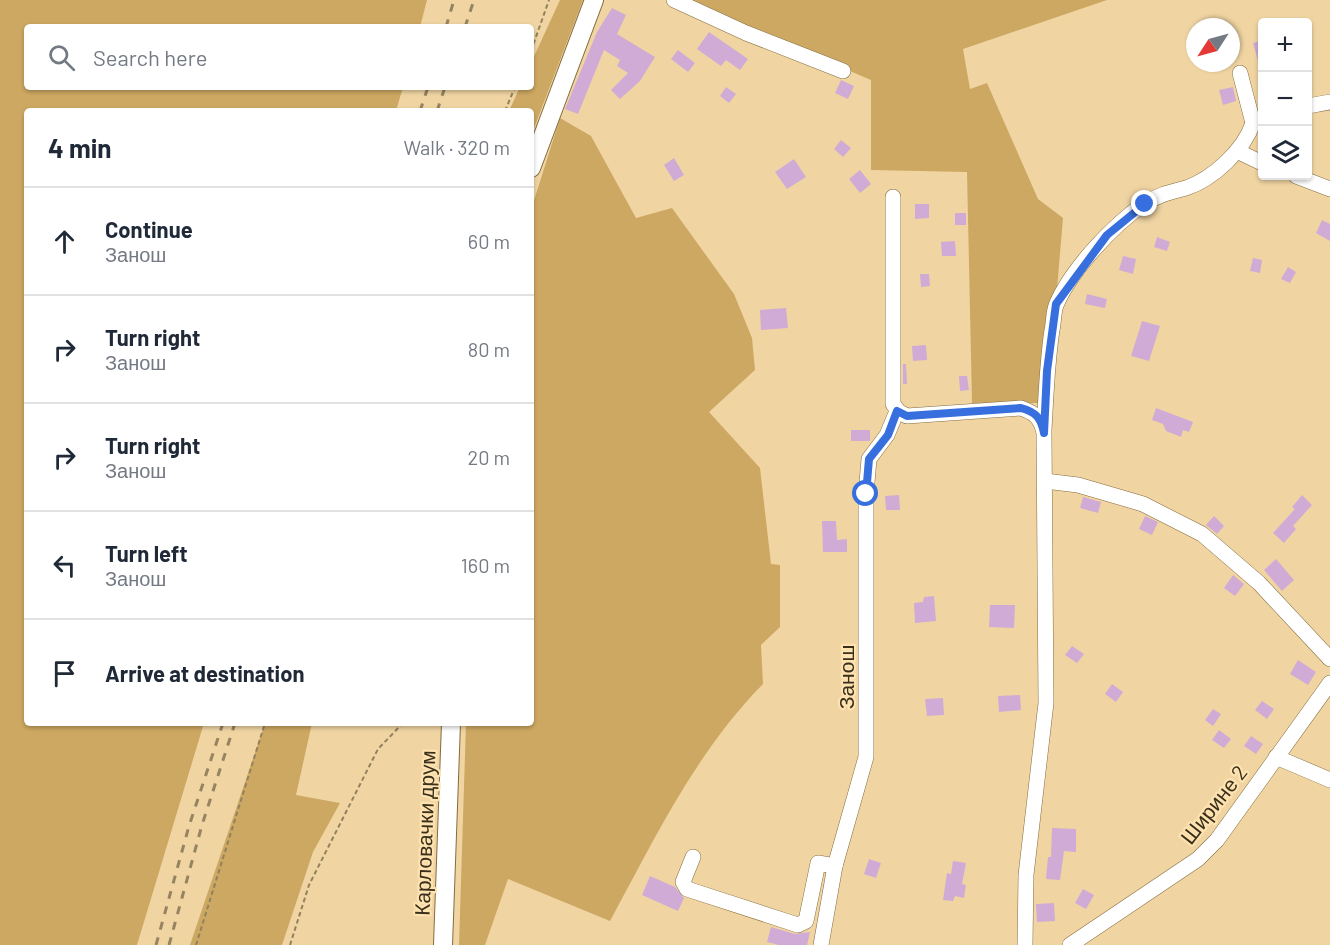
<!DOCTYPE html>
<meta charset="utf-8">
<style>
body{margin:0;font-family:Barlow,sans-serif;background:#f2f2f3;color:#1f2937}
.controls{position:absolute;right:18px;top:18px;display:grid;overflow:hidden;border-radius:6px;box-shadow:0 2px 4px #0004}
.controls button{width:54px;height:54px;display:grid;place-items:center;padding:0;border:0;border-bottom:2px solid #e0e1e3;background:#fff;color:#1f2937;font:30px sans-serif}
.compass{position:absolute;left:1186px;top:18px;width:54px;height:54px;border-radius:50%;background:#fff;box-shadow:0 2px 4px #0004;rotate:234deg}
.stop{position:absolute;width:18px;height:18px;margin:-14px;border:4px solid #376fde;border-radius:50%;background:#fff}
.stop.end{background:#376fde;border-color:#fff;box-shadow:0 2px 6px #0008}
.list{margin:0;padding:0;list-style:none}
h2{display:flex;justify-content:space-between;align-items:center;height:78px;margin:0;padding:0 24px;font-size:26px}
h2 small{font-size:20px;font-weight:400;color:#747a83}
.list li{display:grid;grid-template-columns:39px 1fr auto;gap:18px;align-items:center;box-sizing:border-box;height:108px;padding:0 24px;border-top:2px solid #e0e1e3}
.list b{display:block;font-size:22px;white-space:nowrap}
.list p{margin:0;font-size:20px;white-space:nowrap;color:#747a83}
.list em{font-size:20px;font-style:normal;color:#747a83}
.icon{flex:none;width:33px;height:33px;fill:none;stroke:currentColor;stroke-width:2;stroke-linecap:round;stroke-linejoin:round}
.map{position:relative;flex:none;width:1330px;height:945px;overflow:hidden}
.search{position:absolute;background:#fff;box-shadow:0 2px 4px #0004;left:24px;top:24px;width:510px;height:66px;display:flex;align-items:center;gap:15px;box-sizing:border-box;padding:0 21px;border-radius:6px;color:#747a83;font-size:22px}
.panel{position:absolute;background:#fff;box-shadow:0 2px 4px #0004;left:24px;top:108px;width:510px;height:618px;border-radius:6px}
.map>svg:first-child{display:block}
.green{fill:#cda862}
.building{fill:#d0abd5}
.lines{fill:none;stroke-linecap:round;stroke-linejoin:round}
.minor-casing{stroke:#856c3d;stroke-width:16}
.major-casing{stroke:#856c3d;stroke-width:20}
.path{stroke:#93815e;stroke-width:2;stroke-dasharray:4.5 3;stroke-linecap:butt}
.minor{stroke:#fff;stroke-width:15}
.major{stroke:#fff;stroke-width:18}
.rail{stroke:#968460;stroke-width:3;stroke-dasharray:8 8;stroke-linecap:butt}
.route{stroke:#376fde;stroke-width:8}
.labels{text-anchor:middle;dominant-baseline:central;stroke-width:4.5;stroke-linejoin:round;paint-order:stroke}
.street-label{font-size:21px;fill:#392f1b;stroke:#fee2b0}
</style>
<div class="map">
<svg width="1330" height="945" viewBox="0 0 1330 945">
<rect width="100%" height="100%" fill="#f0d5a3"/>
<g class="green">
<path d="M0 0H427L420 27H27V87H403L396 111H27V723H204L137 945H0Z"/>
<path d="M560 0H583L531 136V111H509L520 87H531V63Z"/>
<path d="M682 0H1107L963 49 970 89 987 83 1038 199 1063 218 1057 289 1041 403H972L967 172 871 170V80Z"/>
<path d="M560 118 591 136 636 218 672 208 734 294 752 338 755 370 709 412 760 468 771 564 780 565V627L761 645 763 684C696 752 655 838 610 921L508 879 485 945H459L466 723H531V210Z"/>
<path d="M265 723H312L296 795 340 803 313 852 282 945H190Z"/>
</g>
<g class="building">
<path d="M612 8 626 15 617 34 655 57 640 81 620 99 611 90 628 73 617 66 620 60 604 50 578 114 565 109 597 32Z"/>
<path d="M709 32 748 59 740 70 726 60 721 66 697 49Z"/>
<path d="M1263 40V67L1260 68 1253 43Z"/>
<path d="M678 50 695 63 688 72 671 59Z"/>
<path d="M841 80 854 86 848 99 835 93Z"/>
<path d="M726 87 736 94 729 103 720 96Z"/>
<path d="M1233 87 1236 101 1223 105 1219 90Z"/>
<path d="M841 140 851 148 843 157 834 149Z"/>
<path d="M674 158 684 175 674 181 664 165Z"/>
<path d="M794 159 806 177 787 189 775 172Z"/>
<path d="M860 170 871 184 860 193 849 179Z"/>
<path d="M915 204H929V218L915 219Z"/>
<rect x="955" y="213" width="11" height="12"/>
<path d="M1322 220 1330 224V241L1316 233Z"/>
<path d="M1157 237 1170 242 1167 251 1154 247Z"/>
<path d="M955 241 956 256H942L941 242Z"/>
<path d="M1123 256 1136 259 1133 274 1119 270Z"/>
<path d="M1253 258 1262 260 1260 273 1250 271Z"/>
<path d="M1288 267 1296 272 1290 283 1281 279Z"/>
<path d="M920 274H929L930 286 921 287Z"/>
<path d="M1087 294 1107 299 1105 308 1085 304Z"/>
<path d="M786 308 788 328 761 330 760 310Z"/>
<path d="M1142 321 1160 326 1149 361 1131 356Z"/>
<path d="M926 345 927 360 913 361 912 346Z"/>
<path d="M903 364H906L907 384H903Z"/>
<path d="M959 376H967L969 390 960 391Z"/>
<path d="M1156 408 1193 422 1189 432 1183 430 1181 437 1166 431 1163 424 1152 420Z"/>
<rect x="851" y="430" width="19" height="11"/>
<path d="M899 495 900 510H886L885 496Z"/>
<path d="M1302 495 1312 505 1293 526 1296 529 1284 543 1273 533 1295 509 1292 507Z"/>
<path d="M1083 497 1101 502 1098 513 1080 508Z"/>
<path d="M1145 516 1158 522 1152 535 1139 529Z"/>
<path d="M1214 516 1224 526 1217 534 1206 525Z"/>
<path d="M822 521H836L837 540 847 539V552H823Z"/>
<path d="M1276 559 1294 580 1282 591 1264 570Z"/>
<path d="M1233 575 1244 584 1235 596 1224 588Z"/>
<path d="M934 596 936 621 915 623 914 603 923 602 924 597Z"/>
<path d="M990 605H1015L1014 628 989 627Z"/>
<path d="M1072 646 1084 654 1077 663 1065 655Z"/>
<path d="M1298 660 1316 672 1308 685 1290 674Z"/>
<path d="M1112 684 1123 692 1116 702 1105 694Z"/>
<path d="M1020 695 1021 710 999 712 998 696Z"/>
<path d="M943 698 944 715 927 716 925 699Z"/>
<path d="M1262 701 1274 709 1267 719 1255 710Z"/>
<path d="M1213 709 1221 714 1213 726 1205 720Z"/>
<path d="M1219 730 1231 739 1224 748 1212 740Z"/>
<path d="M1251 736 1263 744 1256 754 1244 746Z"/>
<path d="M1052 828 1076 829V852L1064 851 1060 880 1046 879 1048 857H1051Z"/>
<path d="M869 859 881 863 876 878 864 874Z"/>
<path d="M953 861 966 863 962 884 966 885 964 898 955 896 953 901 943 900 947 873 951 874Z"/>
<path d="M650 876 675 887 684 898 678 911 642 895Z"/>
<path d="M1083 889 1094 895 1086 909 1075 903Z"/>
<path d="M1054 903 1055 921 1037 922 1036 904Z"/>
<path d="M771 927 795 934 810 932 807 945H779L767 942Z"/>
</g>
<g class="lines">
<g class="minor-casing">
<g id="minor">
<path d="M674 0 746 33 843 71"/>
<path d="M1240 73 1253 123"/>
<path d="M1308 106 1330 102"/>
<path d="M1237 151 1262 163"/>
<path d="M1296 176 1330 189"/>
<path d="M893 197V404L899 412 907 416 1021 408C1035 413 1041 418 1044 433L1046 703 1026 875 1025 945"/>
<path d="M1044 430C1046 397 1047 363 1052 330 1054 322 1053 311 1057 303 1072 269 1113 225 1144 204 1157 195 1171 192 1186 188 1213 179 1244 150 1253 123L1262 119"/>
<path d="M1045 481 1078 485 1143 504 1202 534 1259 583 1330 659"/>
<path d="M1276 757 1330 780"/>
<path d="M693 857 683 882 687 889 798 925 806 921 818 863 835 866"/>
<path d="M821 945 835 866 866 757V494L869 459 887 435 897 411"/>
<path d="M1070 945 1198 859 1217 840 1330 683"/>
</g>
</g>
<g class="major-casing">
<g id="major">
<path d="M531 168 594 0"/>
<path d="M443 945 451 723"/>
</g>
</g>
<g class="path">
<path d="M531 51 549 0"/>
<path d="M505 111 515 87"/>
<path d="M196 945 265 723"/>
<path d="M290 945 309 885 378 749 403 723"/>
</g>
<use href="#minor" class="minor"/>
<use href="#major" class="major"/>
<g class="rail">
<path d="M446 27 454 0"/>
<path d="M465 27 474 0"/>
<path d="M420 111 428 87"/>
<path d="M437 111 445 87"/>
<path d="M156 945 189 826 223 723"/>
<path d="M169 945 202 825 235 723"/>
</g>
</g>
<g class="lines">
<path class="route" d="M866 494 869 459 888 435 897 411 907 416 1021 408C1036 412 1041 418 1044 433L1047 371 1056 304 1107 235 1145 204"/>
</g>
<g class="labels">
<g class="street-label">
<text transform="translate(845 677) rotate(-90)">Занош</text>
<text transform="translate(1213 804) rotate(-52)">Ширине 2</text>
<text transform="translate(424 833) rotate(-88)">Карловачки друм</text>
</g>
</g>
</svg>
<div class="controls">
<button>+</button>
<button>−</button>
<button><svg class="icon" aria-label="layers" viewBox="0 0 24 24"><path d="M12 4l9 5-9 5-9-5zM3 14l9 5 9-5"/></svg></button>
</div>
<svg class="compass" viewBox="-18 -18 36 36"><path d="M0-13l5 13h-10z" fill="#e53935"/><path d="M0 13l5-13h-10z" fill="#747a83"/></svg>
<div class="stop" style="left:866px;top:494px"></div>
<div class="stop end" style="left:1145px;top:204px"></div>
<div class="search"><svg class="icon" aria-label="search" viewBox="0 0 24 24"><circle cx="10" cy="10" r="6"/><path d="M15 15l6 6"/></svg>Search here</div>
<section class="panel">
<h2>4 min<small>Walk · 320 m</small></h2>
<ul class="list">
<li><svg class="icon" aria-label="ahead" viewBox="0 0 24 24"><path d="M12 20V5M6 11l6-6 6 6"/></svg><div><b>Continue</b><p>Занош</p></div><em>60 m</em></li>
<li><svg class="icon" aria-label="right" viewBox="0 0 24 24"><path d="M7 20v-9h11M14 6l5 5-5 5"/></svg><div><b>Turn right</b><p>Занош</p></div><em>80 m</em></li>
<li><svg class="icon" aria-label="right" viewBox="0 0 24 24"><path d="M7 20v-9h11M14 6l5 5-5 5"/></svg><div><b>Turn right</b><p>Занош</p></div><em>20 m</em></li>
<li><svg class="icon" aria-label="left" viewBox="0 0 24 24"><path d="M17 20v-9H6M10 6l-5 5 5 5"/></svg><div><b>Turn left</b><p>Занош</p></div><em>160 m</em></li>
<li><svg class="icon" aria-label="arrive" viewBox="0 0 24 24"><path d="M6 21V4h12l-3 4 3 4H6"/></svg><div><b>Arrive at destination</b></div></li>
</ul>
</section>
</div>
